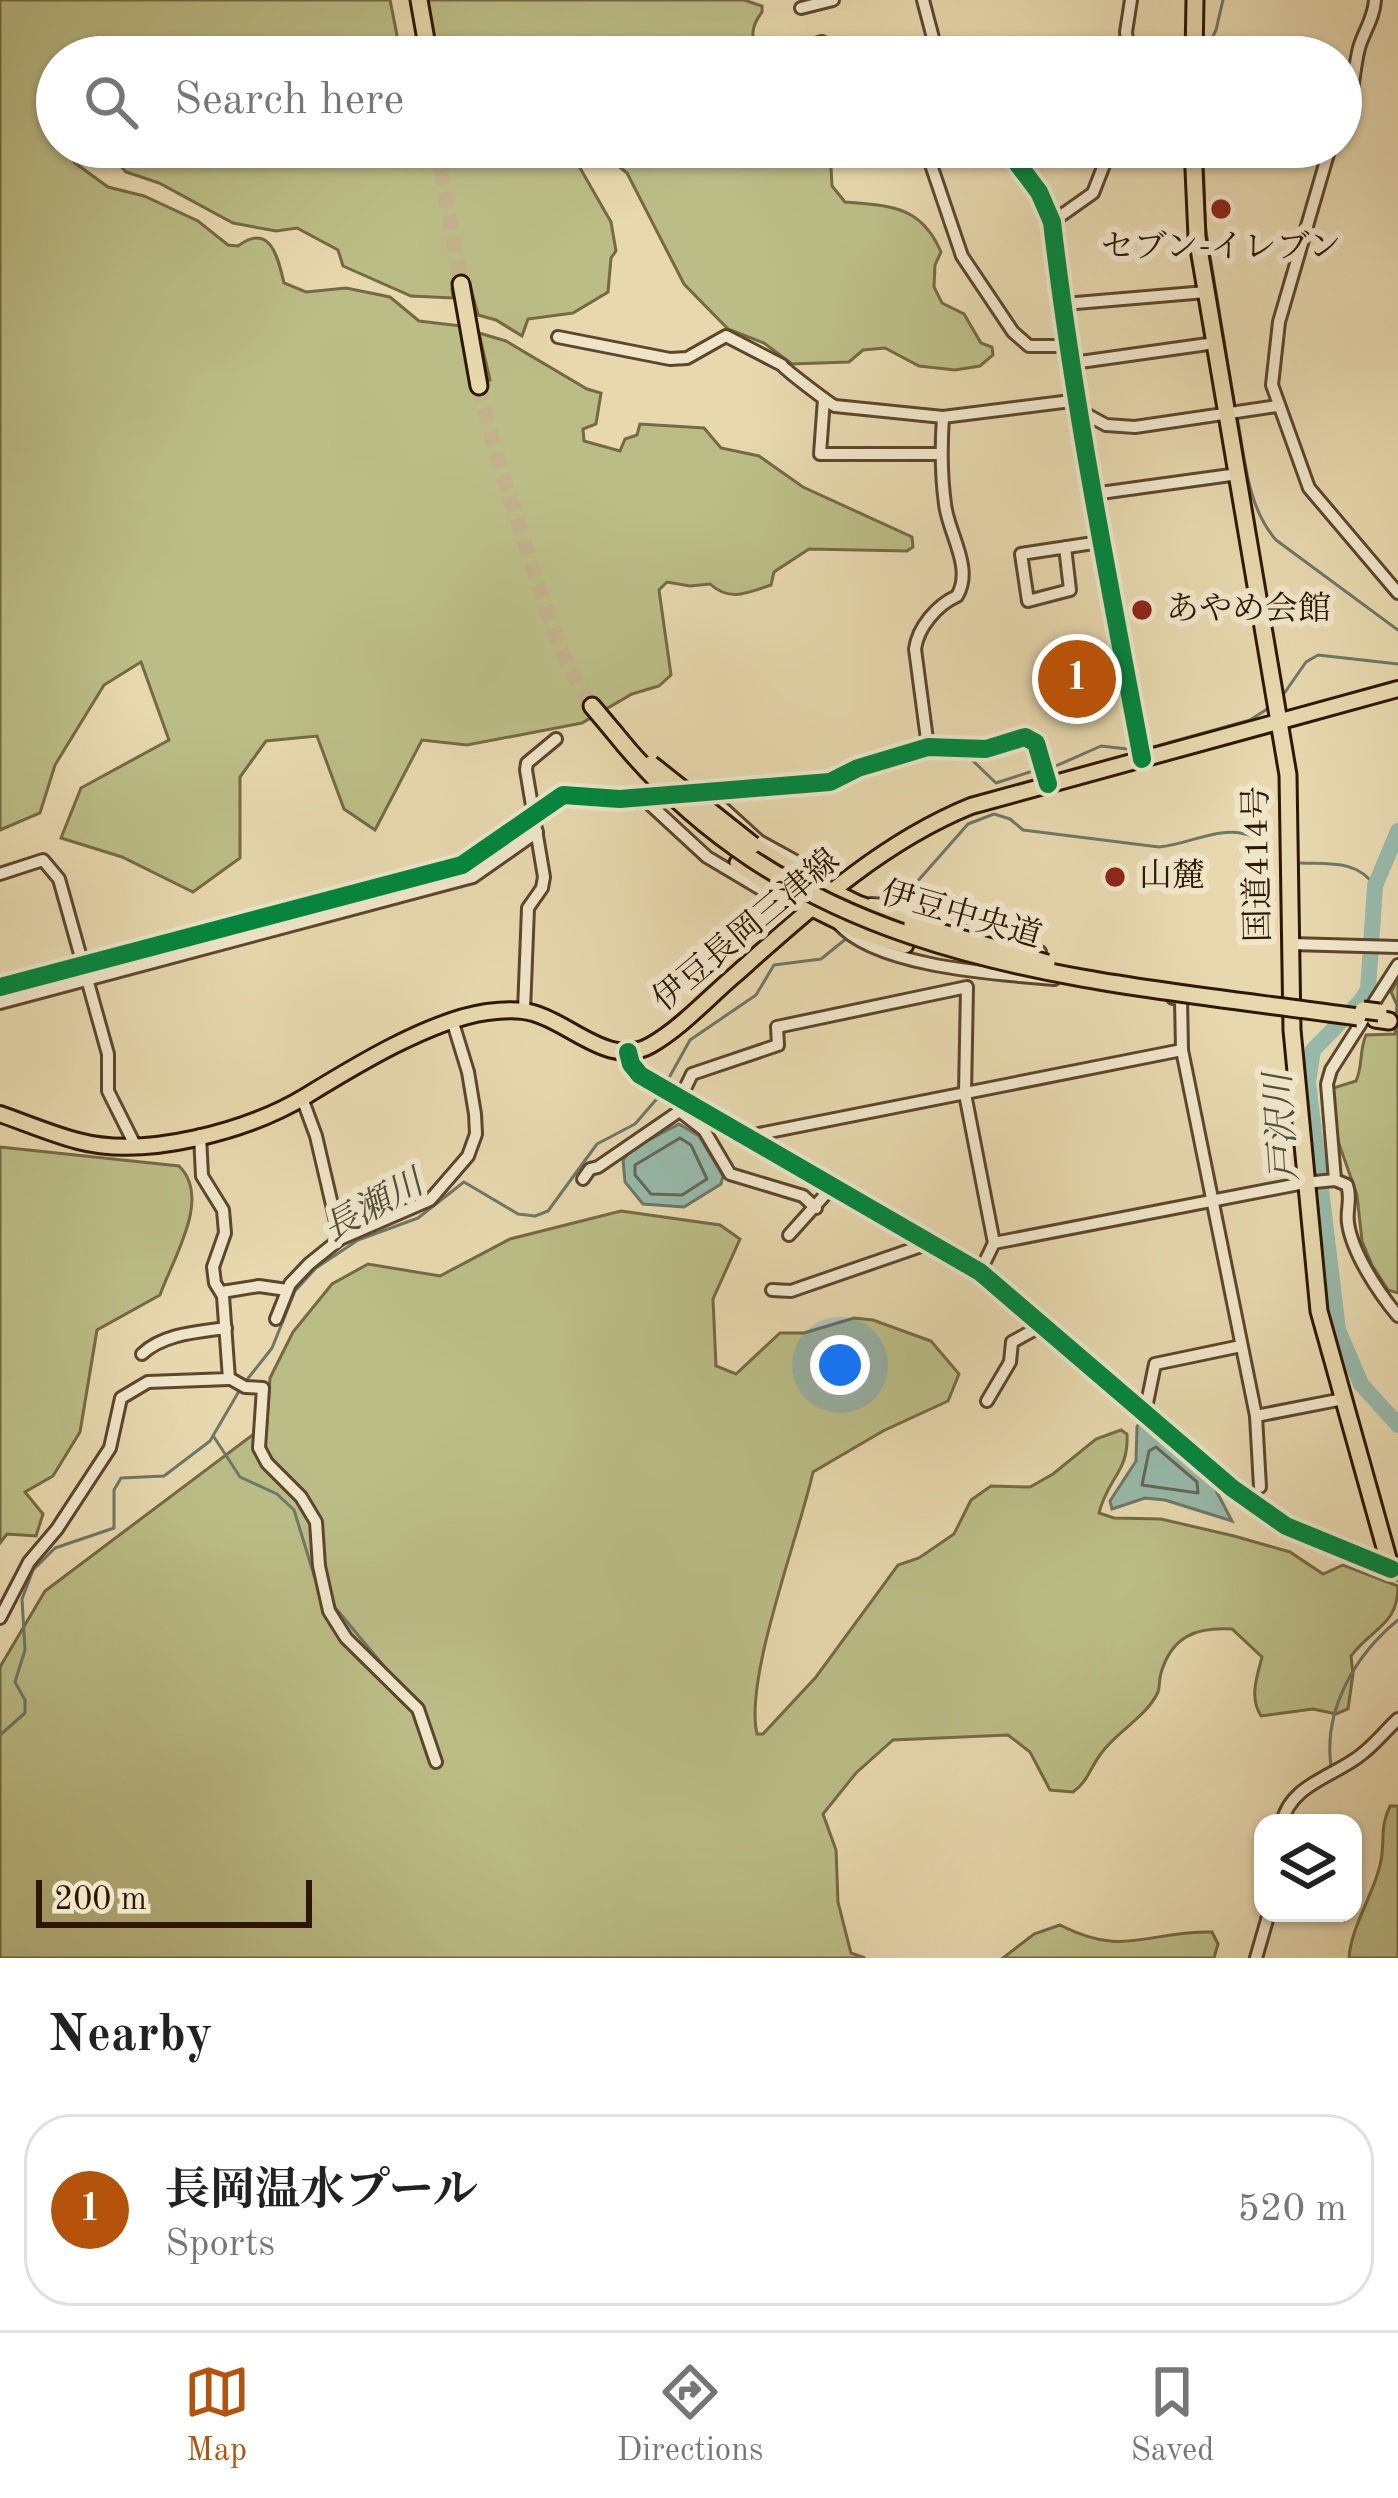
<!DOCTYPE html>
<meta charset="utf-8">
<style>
body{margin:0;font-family:"Old Standard TT","Noto Serif JP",serif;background:#f6f6f6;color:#222}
.controls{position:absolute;right:36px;bottom:36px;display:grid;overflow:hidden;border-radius:24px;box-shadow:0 3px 9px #0004}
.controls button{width:108px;height:108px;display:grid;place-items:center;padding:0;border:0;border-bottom:3px solid #e0e0e0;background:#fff;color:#222;font:60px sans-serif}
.scale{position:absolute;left:36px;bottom:30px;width:276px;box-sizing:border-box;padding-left:12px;border:6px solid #2f1600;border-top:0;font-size:33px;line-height:42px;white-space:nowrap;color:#2f1600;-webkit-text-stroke:9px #efe6ca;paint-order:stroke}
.you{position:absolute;left:840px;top:1365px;width:42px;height:42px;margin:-30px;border:9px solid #fff;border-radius:50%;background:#1a73e8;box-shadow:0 0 0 18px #1a73e833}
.badge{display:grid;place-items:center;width:78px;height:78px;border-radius:50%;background:#b45309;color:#fff;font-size:39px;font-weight:700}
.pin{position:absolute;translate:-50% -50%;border:6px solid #fff;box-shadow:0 3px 12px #0006}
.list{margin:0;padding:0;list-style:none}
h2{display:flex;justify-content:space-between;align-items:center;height:156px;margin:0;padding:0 48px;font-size:51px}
h2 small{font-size:39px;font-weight:400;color:#767676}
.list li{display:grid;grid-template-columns:78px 1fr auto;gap:36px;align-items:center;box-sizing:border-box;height:192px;margin:0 24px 24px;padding:0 24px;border:3px solid #e0e0e0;border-radius:48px}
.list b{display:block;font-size:45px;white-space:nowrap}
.list p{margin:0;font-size:39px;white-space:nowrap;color:#767676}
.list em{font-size:39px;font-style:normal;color:#767676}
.icon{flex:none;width:66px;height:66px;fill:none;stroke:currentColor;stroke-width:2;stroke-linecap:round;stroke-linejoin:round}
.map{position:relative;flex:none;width:1398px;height:1958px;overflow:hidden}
.search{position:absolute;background:#fff;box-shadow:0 3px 9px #0004;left:36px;right:36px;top:36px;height:132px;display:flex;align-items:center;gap:30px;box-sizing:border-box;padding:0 42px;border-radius:66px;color:#767676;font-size:45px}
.sheet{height:372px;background:#fff}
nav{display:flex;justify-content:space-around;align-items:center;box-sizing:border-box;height:168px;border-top:3px solid #e0e0e0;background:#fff;font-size:33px;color:#767676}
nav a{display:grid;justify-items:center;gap:6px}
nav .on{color:#b45309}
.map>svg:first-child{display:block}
.green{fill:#bbbd86;stroke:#756a43;stroke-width:3}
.water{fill:#97baab;stroke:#6d7867;stroke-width:3}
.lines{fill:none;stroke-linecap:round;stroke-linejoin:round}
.shore{stroke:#636856;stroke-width:3}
.stream{stroke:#6d7867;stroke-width:3}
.river{stroke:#97baab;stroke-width:16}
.highway-tunnel{stroke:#c2b18b;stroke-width:15;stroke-dasharray:15 8;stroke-linecap:butt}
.minor-casing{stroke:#5d462c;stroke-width:16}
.major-casing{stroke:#2f1600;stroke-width:20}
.highway-casing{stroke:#2f1600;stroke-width:21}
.minor{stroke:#efe6ca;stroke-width:10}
.major{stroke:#e7d8ae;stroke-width:14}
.highway{stroke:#e7d8ae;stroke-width:15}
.highway-bridge-casing{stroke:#2f1600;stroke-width:21;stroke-linecap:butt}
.highway-bridge{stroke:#e7d8ae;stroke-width:15}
.cycleway-casing{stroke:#efe6ca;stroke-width:26}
.cycleway{stroke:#00873e;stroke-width:18}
.poi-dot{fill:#8f2418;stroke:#efe6ca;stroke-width:4.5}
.labels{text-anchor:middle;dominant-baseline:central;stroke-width:12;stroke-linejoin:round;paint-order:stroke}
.poi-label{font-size:33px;fill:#2f1600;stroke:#efe6ca;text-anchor:start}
.street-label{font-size:33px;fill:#2f1600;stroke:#efe6ca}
.water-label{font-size:36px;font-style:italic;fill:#534f3c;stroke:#efe6ca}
</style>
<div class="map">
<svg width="1398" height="1958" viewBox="0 0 1398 1958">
<rect width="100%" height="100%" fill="#e7d8ae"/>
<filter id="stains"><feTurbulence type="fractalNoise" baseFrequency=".00167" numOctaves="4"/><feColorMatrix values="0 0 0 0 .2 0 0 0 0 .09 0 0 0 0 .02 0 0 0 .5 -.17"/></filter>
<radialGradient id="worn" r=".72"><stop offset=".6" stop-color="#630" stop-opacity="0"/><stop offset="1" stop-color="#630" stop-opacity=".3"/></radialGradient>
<g class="green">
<path d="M0 0H390L397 35 393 57H57V147H67L75 163 108 187 144 196 198 221 228 245 238 246C270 222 278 257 284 283L306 292 346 288 390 297 419 321 462 326 474 385 490 380 479 333 506 341 587 389 601 393 596 424 583 429 584 441 620 451 625 439 637 435 640 424 704 428 721 448 759 456 803 487 912 537 913 547 907 551 809 549 774 572 771 585C747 593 730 602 710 584L690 586 667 582 659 590 671 675 659 686 632 694 582 723 467 745 422 740 375 830 344 809 317 736 266 741 240 777V858L193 892 122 857 61 838 81 788 169 740 141 662 104 685 55 765 40 813 0 830Z"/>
<path d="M423 0H744L762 6V12C749 29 751 39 761 57H432Z"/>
<path d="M103 147H568L611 222 616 251 611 258 608 292 573 313 528 319 522 336 496 320 478 315 470 285 452 289 453 298 411 296 343 266 338 250 297 228 276 231 233 223 159 183 126 172Z"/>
<path d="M595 147H830L832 186 845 202C890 206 921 205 941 252L935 265 934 287 942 303 964 314 981 343 992 347 993 355 980 366 955 370 919 366 885 348 863 350 849 362 792 364 764 343 728 329 684 284 627 173Z"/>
<path d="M1398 979V1293L1388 1290 1372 1265 1362 1241 1357 1195 1338 1141 1330 1089 1356 1081C1363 1066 1359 1051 1366 1035L1395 1034 1397 1005 1391 992Z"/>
<path d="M0 1147 179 1166C212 1198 173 1258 160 1295L97 1330 80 1432 53 1476 25 1492 43 1514 36 1536 7 1534 0 1543Z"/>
<path d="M621 1211 720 1225 740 1239 713 1299 716 1366 736 1374 780 1333H804L854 1318 873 1320 931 1341 959 1374 948 1401 883 1431 813 1472C799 1536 744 1678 757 1734H763L816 1677 898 1565 919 1558 954 1534 971 1500 991 1486 1030 1487 1053 1474 1096 1439 1121 1430 1127 1434C1129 1472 1108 1477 1099 1513L1114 1518 1161 1519 1234 1536 1290 1552 1323 1574 1343 1565 1398 1586C1398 1625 1373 1627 1351 1656L1353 1674 1348 1709 1336 1714 1313 1709 1261 1716C1249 1697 1257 1677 1262 1657L1232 1629C1196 1627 1172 1636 1161 1673 1159 1680 1160 1686 1158 1692 1146 1718 1115 1732 1100 1755 1089 1770 1088 1781 1073 1792L1050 1790 1030 1752 1008 1735 893 1740 856 1773 823 1814 836 1850 838 1902 851 1953 865 1958H0V1667L45 1591 267 1424 270 1378 293 1332 332 1284 368 1264 440 1276 510 1239Z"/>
<path d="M1390 1806H1398V1958H1349C1351 1924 1378 1889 1382 1854 1384 1834 1381 1825 1390 1806Z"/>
<path d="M1060 1925C1124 1958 1146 1931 1212 1932L1218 1944 1214 1958H1003L1034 1934Z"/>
</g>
<g class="water">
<path d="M679 1124 699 1136 723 1176 721 1184 684 1207 643 1204 625 1182 623 1160 632 1149Z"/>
<path d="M1142 1418 1208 1475 1232 1521 1165 1500 1145 1498 1112 1509 1110 1501 1136 1461 1137 1427Z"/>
</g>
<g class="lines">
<g class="shore">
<path d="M680 1138 691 1145 707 1179 682 1195 651 1194 635 1175V1165Z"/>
<path d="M1156 1447 1197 1482 1198 1493 1142 1485 1149 1451Z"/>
</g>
<g class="stream">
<path d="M1203 57 1216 30 1223 0"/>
<path d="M1203 147 1205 225 1235 407"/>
<path d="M1237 416C1245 458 1247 507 1276 540L1398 630"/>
<path d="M1283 695 1306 662 1318 655 1398 664"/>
<path d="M1146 749 1250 720 1272 706"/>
<path d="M1049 769 1101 746 1136 750"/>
<path d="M736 799 834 788 929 756 970 758 996 783 1039 769"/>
<path d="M540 821 575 802 638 809"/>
<path d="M1301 863C1330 864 1357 860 1375 886"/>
<path d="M901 907V900L968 824 994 814 1010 819 1023 830 1159 847C1192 844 1222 823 1254 837"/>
<path d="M89 971 464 873 532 827"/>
<path d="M0 995 79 974"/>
<path d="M665 1085 690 1040 756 995 774 965 821 959 847 938"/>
<path d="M214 1437 240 1477 277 1494 294 1510 318 1588"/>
<path d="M333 1605 393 1677"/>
<path d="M0 1735 25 1713V1700L15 1682 25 1650 22 1599 33 1570 55 1548 114 1528V1490L121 1478 164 1476 210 1441 242 1386 272 1348 295 1291 316 1268 358 1240 418 1218 464 1182 518 1214 535 1216 548 1211 597 1144 635 1124 661 1094"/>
<path d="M1331 1766C1323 1710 1355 1655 1398 1620"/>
</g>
<path class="river" d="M1398 831 1375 886 1368 989 1361 1001 1313 1050 1308 1082 1338 1330 1361 1384 1398 1425"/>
<g class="highway-tunnel">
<path d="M437 147 461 284"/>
<path d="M479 386C492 445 511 501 530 559 547 611 561 662 592 706"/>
</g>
<g class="minor-casing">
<g id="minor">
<path d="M923 0 938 57"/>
<path d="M801 8 833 0"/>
<path d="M1046 51 1048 57"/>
<path d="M798 57 809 46 822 42 839 57"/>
<path d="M910 57 935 43"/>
<path d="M1129 57 1126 32 1131 0"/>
<path d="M1341 128C1354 101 1352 76 1359 48 1364 31 1374 18 1375 0"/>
<path d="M925 147 962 256 1013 332 1029 346H1070"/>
<path d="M1005 147 1039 192 1052 222C1073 403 1109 581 1142 759"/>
<path d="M1330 147 1279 322 1272 385 1309 488 1398 593"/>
<path d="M1052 222 1093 193 1111 147"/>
<path d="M1064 304 1206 292"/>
<path d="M558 337 670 359 687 358 726 336 782 365C784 369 830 404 835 406L943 417 1079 400"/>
<path d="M1073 363 1215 343"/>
<path d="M824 399 820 454H941"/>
<path d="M1082 412 1106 425 1135 427 1277 406"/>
<path d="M1093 494 1238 474"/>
<path d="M1065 547 1070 590 1028 601 1021 554 1100 542"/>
<path d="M928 747 915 649C918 627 937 605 957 596 974 568 948 533 945 504 941 475 941 446 943 417"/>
<path d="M703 790 759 841 797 862 805 876"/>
<path d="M641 796 707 857 769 894H780"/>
<path d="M0 874 43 860 59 879 108 1054V1091L135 1145"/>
<path d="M871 904 884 905 1040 952"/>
<path d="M838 923C875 967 998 974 1054 979"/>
<path d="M1291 944 1398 947"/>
<path d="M0 987 462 865 563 795 620 799 830 782 858 768 928 747 986 749 1025 737 1036 743 1048 784"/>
<path d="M1173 998 1181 999 1182 1050"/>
<path d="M0 1003 473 877 537 832"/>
<path d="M524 1011 528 908 542 888 544 877 526 770 527 763 556 739"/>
<path d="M628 1052 631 1064 640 1075 980 1272 1232 1488 1286 1526 1391 1569"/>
<path d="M681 1097 692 1074 778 1045 777 1027 967 987 965 1094 994 1243 980 1272"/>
<path d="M302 1098 316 1136 340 1239"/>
<path d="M681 1112 704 1130 730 1174 803 1196 816 1208"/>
<path d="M749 1136 1182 1050 1256 1416 1343 1399"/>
<path d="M583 1179 590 1169 598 1167 681 1110"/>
<path d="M1335 1180 1327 1084 1331 1070 1398 965"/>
<path d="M789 1235 833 1186"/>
<path d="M994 1243 1304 1183 1335 1180 1347 1185C1352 1199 1346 1209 1348 1223 1352 1253 1379 1293 1398 1316"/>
<path d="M772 1290 791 1291 930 1243"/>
<path d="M222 1292 259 1286 287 1290"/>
<path d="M276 1319 290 1284 309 1264 340 1239 430 1200 468 1156 476 1134 475 1114 468 1072 453 1023"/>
<path d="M142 1354C163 1334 197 1332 226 1328"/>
<path d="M229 1378 245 1387 263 1388 259 1448 267 1463 301 1497 316 1522 319 1566 329 1611 346 1638 418 1709 436 1762"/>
<path d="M987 1401 1010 1362 1012 1342 1041 1326"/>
<path d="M1145 1413 1155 1364 1241 1346"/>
<path d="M1256 1416 1260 1487"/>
<path d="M0 1618 29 1562 57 1529 110 1448 121 1398 148 1382 229 1379 223 1296 215 1283 213 1267 225 1233 223 1210 202 1176 200 1135"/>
<path d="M1282 1823C1290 1784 1336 1776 1362 1754 1375 1744 1386 1730 1398 1719"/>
<path d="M1256 1958 1269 1913"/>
</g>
</g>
<g class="major-casing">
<g id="major">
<path d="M806 878 861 905"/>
<path d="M783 894 856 930"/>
<path d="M0 1114C26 1123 51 1134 78 1141 145 1159 248 1131 306 1096 355 1066 430 1020 487 1012 501 1010 520 1009 533 1013 571 1023 610 1069 651 1045 682 1027 708 998 735 975 808 910 880 843 971 806L1398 689"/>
</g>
</g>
<g class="highway-casing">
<g id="highway">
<path d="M419 0 429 57"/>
<path d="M1194 57 1195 0"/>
<path d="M1193 147 1197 237 1288 775 1292 1030 1319 1311 1391 1569 1398 1571"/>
<path d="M461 284 479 386"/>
<path d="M592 706 613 731"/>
<path d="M753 845 806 878"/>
<path d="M738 863 783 894"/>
<path d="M861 905 912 924"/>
<path d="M856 930 905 945"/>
<path d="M1375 1019 1389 1021"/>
</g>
</g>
<use href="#minor" class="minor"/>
<use href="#major" class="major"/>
<use href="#highway" class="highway"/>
<g class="highway-bridge-casing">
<g id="highway-bridge">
<path d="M613 731C803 969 1080 978 1358 1017"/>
<path d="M651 764 753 845"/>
<path d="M912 924 1047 963"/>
<path d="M1363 1010 1379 1012"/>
</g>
</g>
<use href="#highway-bridge" class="highway-bridge"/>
<g class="cycleway-casing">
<g id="cycleway">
<path d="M1005 147 1039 192 1052 222C1073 403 1109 581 1142 759"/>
<path d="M0 987 462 865 563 795 620 799 830 782 858 768 928 747 986 749 1025 737 1036 743 1048 784"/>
<path d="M628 1052 631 1064 640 1075 980 1272 1232 1488 1286 1526 1391 1569"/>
</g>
</g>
<use href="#cycleway" class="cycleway"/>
</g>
<g class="poi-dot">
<circle cx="1221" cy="209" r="12"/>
<circle cx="1142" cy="610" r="12"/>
<circle cx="1115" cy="877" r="12"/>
</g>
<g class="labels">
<g class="poi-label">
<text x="1221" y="248" text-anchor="middle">セブン-イレブン</text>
<text x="1166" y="610">あやめ会館</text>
<text x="1139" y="877">山麓</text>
</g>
<g class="street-label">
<text transform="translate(1259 864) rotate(-91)">国道414号</text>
<text transform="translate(961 916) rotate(16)">伊豆中央道</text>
<text transform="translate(747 931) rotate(-40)">伊豆長岡三津線</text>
</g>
<g class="water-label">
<text transform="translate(1284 1127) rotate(-94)">戸沢川</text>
<text transform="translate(374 1208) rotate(-29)">長瀬川</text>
</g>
</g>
<rect width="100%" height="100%" filter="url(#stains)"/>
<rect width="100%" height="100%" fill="url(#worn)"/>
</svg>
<div class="controls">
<button><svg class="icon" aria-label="layers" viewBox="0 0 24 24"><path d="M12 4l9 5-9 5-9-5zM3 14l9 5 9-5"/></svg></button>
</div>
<div class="scale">200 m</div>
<div class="you"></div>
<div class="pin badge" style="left:1077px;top:679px">1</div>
<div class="search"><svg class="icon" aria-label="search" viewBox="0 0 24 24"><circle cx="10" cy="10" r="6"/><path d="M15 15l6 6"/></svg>Search here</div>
</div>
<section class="sheet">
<h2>Nearby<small></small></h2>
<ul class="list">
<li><span class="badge">1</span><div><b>長岡温水プール</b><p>Sports</p></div><em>520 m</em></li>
</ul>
</section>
<nav>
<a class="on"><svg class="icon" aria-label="map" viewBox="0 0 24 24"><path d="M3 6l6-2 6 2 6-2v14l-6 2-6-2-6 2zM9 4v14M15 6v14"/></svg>Map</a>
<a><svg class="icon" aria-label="directions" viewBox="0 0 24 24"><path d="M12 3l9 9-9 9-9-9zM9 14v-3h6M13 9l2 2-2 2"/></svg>Directions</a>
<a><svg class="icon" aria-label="saved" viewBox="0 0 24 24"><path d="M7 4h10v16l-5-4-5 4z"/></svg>Saved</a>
</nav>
